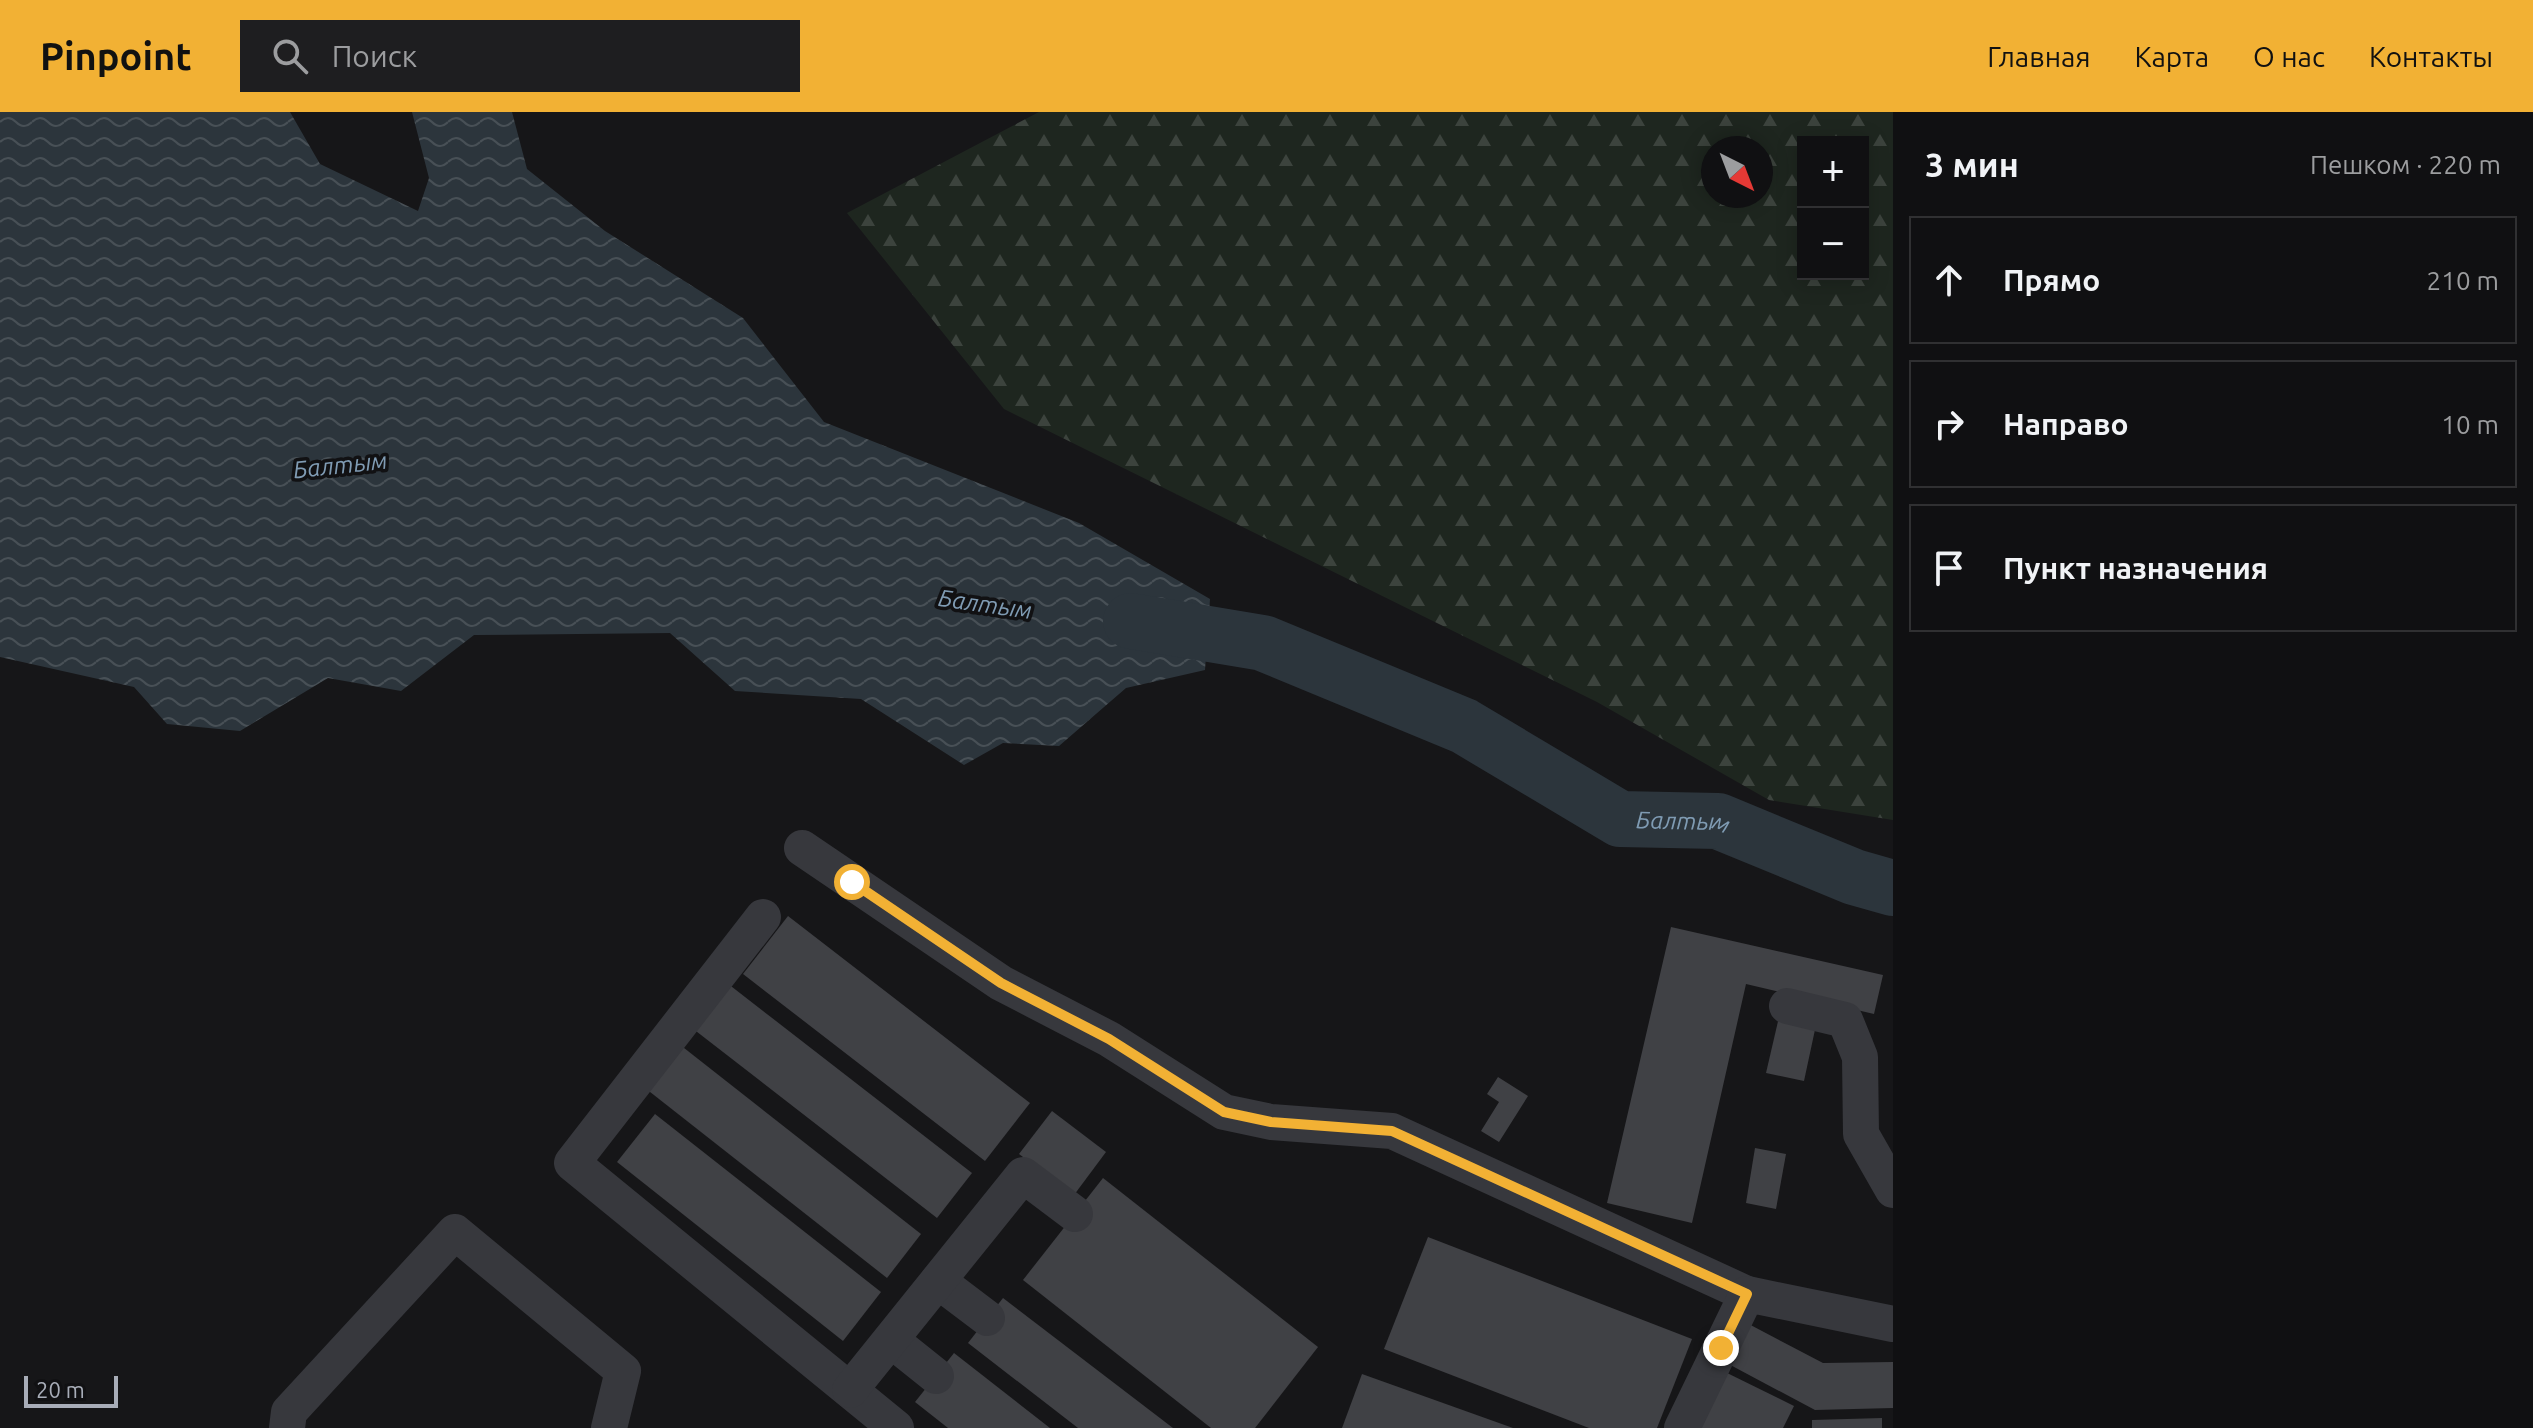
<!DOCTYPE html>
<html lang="ru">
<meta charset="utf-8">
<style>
body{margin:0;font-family:Ubuntu,sans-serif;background:#1e1e20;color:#f1f3f6}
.controls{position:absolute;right:24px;top:24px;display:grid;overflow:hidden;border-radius:0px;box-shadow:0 4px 20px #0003}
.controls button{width:72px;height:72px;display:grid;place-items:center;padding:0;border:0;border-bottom:2px solid #303032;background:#101012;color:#f1f3f6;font:40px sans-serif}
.compass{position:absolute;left:1701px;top:24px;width:72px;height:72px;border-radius:50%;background:#101012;box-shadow:0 4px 20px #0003;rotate:138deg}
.scale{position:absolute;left:24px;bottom:20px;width:94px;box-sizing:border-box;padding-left:8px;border:4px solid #a8adb8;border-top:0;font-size:22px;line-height:28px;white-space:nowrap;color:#a8adb8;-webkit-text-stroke:6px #111113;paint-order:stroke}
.stop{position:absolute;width:24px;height:24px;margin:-18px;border:6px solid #f2b134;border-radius:50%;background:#fff}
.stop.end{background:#f2b134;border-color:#fff;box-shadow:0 2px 8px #0008}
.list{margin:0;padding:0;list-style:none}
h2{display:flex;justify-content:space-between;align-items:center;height:104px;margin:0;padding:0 32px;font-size:34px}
h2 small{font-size:26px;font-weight:400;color:#9c9d9f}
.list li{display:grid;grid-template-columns:52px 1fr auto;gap:24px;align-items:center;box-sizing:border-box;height:128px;margin:0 16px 16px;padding:0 16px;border:2px solid #303032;border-radius:0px}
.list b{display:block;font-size:30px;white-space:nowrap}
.list em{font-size:26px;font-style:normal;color:#9c9d9f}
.icon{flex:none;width:44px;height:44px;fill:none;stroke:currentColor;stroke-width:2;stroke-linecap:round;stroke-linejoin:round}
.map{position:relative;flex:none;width:1893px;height:1316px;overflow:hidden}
header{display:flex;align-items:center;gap:48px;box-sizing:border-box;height:112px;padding:0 40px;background:#f2b134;color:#111}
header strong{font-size:38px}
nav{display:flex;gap:44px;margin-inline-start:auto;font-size:28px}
.search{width:560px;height:72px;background:#1e1e20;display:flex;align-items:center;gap:20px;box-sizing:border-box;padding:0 28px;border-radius:0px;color:#9c9d9f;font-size:30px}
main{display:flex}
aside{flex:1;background:#101012}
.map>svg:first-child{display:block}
.forest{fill:url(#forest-firs);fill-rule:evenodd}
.water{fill:url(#water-waves)}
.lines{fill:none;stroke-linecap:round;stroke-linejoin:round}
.river{stroke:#2c353c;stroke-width:56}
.building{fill:#404145}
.street{stroke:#37383d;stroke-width:36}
.route{stroke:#f2b134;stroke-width:10}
.labels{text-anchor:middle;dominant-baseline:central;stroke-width:7;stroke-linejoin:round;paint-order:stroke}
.water-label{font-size:24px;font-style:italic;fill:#7f9bb3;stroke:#111113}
</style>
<header>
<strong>Pinpoint</strong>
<div class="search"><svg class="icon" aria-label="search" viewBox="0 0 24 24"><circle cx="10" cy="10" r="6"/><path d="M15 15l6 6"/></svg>Поиск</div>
<nav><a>Главная</a><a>Карта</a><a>О нас</a><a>Контакты</a></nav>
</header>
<main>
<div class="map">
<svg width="1893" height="1316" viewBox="0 0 1893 1316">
<defs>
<pattern id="forest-firs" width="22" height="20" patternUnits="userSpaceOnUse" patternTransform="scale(2)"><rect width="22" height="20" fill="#1e261f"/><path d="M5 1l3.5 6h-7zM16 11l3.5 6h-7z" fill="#3c433d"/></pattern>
<pattern id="water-waves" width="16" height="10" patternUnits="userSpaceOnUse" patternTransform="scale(2)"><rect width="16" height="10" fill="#2c353c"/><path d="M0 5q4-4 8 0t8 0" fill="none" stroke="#485056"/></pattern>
</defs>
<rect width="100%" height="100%" fill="#161618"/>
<path class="forest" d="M1039 0H1893V708L1769 688 1597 590 1004 297 847 101ZM1803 30H1863V162H1803ZM1713 36H1761V84H1713Z"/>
<path class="water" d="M0 0H290L320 52 418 99 429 66 412 0H512L527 57 605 119 743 206 824 310 1079 411 1210 487 1205 558 1126 576 1059 634 1003 631 964 653 861 587 735 579 670 521 474 523 401 579 328 566 240 619 167 612 134 575 0 545Z"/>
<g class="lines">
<path class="river" id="s1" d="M1131 509 1263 531 1464 614 1620 707 1718 709 1854 765 1893 776"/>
</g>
<g class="building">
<path d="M788 804 1030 991 985 1049 743 862Z"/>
<path d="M1671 815 1883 863 1874 902 1746 872 1692 1111 1607 1091Z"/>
<path d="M727 871 972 1061 937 1106 692 916Z"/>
<path d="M1779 905 1816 913 1804 969 1766 961Z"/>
<path d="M679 932 921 1122 887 1166 645 976Z"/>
<path d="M1498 965 1528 984 1499 1030 1481 1019 1499 990 1487 982Z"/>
<path d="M1052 999 1106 1040 1074 1083 1019 1042Z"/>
<path d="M655 1002 881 1180 843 1229 617 1050Z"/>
<path d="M1755 1036 1786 1042 1776 1097 1746 1091Z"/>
<path d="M1103 1066 1318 1235 1255 1316H1211L1023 1168Z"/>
<path d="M1428 1125 1692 1227 1657 1316H1589L1384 1237Z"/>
<path d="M1003 1186 1173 1316H1078L968 1231Z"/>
<path d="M1743 1209 1823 1251 1893 1250V1296L1815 1298 1721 1248Z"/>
<path d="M954 1241 1050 1316H948L915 1290Z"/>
<path d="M1723 1259 1794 1294 1783 1316H1695Z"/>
<path d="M1362 1262 1513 1316H1342Z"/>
<path d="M1882 1306V1316H1812V1308Z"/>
</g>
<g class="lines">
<g class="street">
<path d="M802 736 1001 871 1109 927 1224 1000 1271 1010 1392 1019 1747 1182"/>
<path d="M763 805 572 1051 896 1316"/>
<path d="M1787 894 1845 908 1860 945 1861 1022 1893 1078"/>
<path d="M938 1169 987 1206"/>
<path d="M891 1228 936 1264"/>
<path d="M850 1278 1023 1063 1075 1102"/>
<path d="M287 1316 289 1300 455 1120 623 1259 609 1316"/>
<path d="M1682 1316 1747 1182 1893 1212"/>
</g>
</g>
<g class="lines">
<path class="route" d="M852 770 1001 871 1109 927 1224 1000 1271 1010 1392 1019 1747 1182 1721 1236"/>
</g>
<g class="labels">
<g class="water-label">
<text transform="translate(340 353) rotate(-6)">Балтым</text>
<text transform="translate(985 492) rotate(8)">Балтым</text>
<text stroke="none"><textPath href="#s1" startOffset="596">Балтым</textPath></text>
</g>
</g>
</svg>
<div class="controls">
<button>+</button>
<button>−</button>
</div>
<svg class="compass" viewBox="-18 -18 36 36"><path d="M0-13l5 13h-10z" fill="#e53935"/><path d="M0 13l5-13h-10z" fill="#9c9d9f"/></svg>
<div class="scale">20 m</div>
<div class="stop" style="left:852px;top:770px"></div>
<div class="stop end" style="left:1721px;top:1236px"></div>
</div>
<aside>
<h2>3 мин<small>Пешком · 220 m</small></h2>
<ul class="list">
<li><svg class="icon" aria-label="ahead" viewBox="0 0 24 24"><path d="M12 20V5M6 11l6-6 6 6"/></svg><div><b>Прямо</b></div><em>210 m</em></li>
<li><svg class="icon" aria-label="right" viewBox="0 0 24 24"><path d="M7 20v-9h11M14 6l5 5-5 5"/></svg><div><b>Направо</b></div><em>10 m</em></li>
<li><svg class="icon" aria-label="arrive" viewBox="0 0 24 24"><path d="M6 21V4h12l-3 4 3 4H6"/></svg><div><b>Пункт назначения</b></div></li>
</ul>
</aside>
</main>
